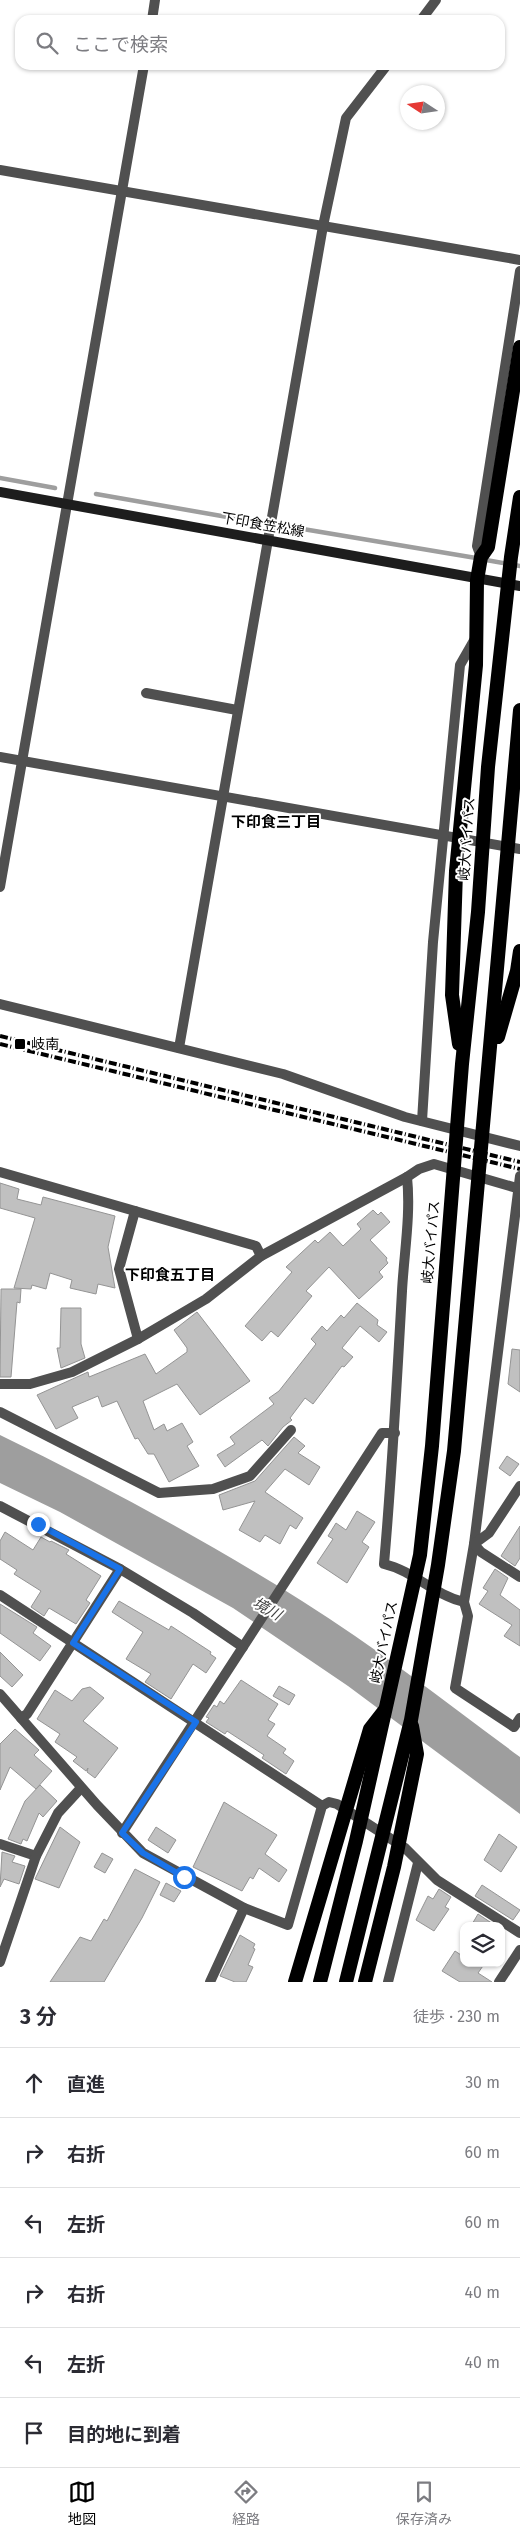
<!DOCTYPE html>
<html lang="ja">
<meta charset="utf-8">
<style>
body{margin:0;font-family:"Fira Sans","Noto Sans JP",sans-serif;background:#f7f7f7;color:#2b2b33}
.controls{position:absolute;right:15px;bottom:15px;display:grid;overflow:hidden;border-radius:10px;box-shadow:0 1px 4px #0004}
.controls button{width:45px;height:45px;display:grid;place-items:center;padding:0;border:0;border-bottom:1px solid #e1e1e2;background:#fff;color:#2b2b33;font:25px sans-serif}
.compass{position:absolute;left:400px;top:85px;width:45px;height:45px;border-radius:50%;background:#fff;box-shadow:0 1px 4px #0004;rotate:282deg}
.stop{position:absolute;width:15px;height:15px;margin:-11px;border:4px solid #1a73e8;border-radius:50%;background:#fff}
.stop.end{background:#1a73e8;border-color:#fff;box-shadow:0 1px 5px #0008}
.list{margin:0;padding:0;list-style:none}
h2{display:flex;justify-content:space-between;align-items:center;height:65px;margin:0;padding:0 20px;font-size:21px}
h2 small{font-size:16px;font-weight:400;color:#7c7c81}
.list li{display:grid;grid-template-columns:32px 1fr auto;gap:15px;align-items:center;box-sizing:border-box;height:70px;padding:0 20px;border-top:1px solid #e1e1e2}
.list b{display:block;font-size:19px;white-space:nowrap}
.list em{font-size:16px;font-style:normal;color:#7c7c81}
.icon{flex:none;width:28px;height:28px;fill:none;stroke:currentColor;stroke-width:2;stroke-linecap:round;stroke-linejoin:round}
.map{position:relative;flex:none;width:520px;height:1982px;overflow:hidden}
.search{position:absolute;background:#fff;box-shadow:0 1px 4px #0004;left:15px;right:15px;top:15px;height:55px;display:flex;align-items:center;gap:12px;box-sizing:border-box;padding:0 18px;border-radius:15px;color:#7c7c81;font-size:19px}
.sheet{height:485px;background:#fff}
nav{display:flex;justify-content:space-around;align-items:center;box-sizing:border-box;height:70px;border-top:1px solid #e1e1e2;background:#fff;font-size:14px;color:#7c7c81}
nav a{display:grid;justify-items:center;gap:2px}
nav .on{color:#000}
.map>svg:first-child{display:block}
.water{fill:#9e9e9e}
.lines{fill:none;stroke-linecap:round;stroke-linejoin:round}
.stream{stroke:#9e9e9e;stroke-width:4.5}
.building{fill:#c0c0c0;stroke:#949494}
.minor{stroke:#505050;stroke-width:10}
.secondary{stroke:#1d1d1d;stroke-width:10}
.trunk{stroke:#000;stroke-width:14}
.rail{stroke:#000;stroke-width:4;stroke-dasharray:8 2.5 1 2.5;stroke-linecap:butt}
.route{stroke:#1a73e8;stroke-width:6}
.poi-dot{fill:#000;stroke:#fff;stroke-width:2}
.labels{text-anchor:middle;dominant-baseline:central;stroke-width:4;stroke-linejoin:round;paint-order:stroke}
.street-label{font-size:14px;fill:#000;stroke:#fff}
.poi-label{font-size:14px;fill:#000;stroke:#fff;text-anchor:start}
.neighbourhood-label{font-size:15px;font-weight:bold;fill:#000;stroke:#fff}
.water-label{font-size:15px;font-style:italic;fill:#3f3f3f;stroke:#fff}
</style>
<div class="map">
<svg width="520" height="1982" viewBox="0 0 520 1982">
<rect width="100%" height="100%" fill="#fff"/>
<path class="water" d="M0 1435C103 1485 205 1540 302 1601 377 1648 448 1704 520 1757V1814L348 1686 233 1608 60 1512 0 1483Z"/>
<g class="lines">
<g class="stream">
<path d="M0 478 55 488"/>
<path d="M96 494 233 518"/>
<path d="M291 527 476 558"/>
<path d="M486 560 520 566"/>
</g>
</g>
<g class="building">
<path d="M0 1183 19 1189 17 1199 41 1205 43 1197 115 1216 108 1247 115 1288 98 1284 96 1294 70 1288 72 1280 50 1273 46 1289 32 1285 31 1289 14 1288 35 1218 0 1208Z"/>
<path d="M373 1210 378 1215 381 1212 390 1222 370 1240 387 1258 386 1260 388 1263 379 1272 383 1277 359 1299 329 1267 306 1291 312 1296 278 1337 271 1331 262 1341 245 1326 292 1272 286 1267 315 1240 318 1243 330 1232 343 1246 361 1229 357 1224Z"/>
<path d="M1 1289H21L20 1303 17 1302 11 1377H0Z"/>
<path d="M357 1303 378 1320 377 1325 387 1332 379 1342 360 1326 342 1348 353 1357 344 1367 342 1366 313 1404 305 1398 290 1418 292 1420 283 1427 268 1446 262 1440 225 1467 217 1455 235 1444 230 1437 274 1404 269 1398 279 1391 316 1344 311 1339 322 1326 327 1331 341 1315 344 1318Z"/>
<path d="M61 1308H81V1344L85 1358 61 1368 57 1348H60Z"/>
<path d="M197 1312 250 1381 200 1415 177 1384 143 1401 154 1430 164 1424 167 1431 182 1423 193 1442 187 1446 199 1466 169 1482 154 1454H148L138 1438 135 1439 117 1401 102 1407 98 1396 72 1407 78 1418 56 1429 37 1395 88 1372 89 1377 145 1354 156 1374 187 1352V1348L174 1330Z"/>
<path d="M512 1349 520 1350V1392L508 1384Z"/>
<path d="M294 1437 305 1446 298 1453 320 1467 309 1485 285 1469 265 1492 303 1518 296 1529 290 1525 280 1544 265 1535 260 1542 239 1530 255 1501 223 1510 219 1495 255 1481Z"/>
<path d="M507 1456 519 1464 510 1476 499 1468Z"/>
<path d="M357 1511 375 1522 362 1542 369 1547 347 1583 317 1563 333 1539 328 1536 336 1523 346 1530Z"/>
<path d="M520 1526V1558L515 1566 501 1556Z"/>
<path d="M5 1532 33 1550 41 1537 50 1542 51 1541 69 1550 66 1554 101 1576 86 1600 90 1603 76 1624 49 1608 44 1616 31 1607 41 1591 14 1574 17 1570 0 1559V1541Z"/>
<path d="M495 1569 508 1578 500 1595 520 1610V1646L504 1636 512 1625 479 1604 488 1591 483 1588Z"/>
<path d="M119 1601 169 1630 171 1626 211 1652 210 1654 216 1658 206 1673 193 1664 171 1699 145 1682 151 1674 126 1659 143 1632 112 1612Z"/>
<path d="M0 1604 37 1627 33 1633 51 1646 40 1661 0 1633Z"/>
<path d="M0 1652 23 1675 12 1687 0 1676Z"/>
<path d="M241 1680 278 1704 268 1720 275 1724 267 1736 286 1749 283 1753 294 1761 286 1774 262 1758 264 1755 227 1731 225 1734 206 1722 209 1718 206 1717 214 1705 217 1707 220 1701 224 1704Z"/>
<path d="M279 1686 295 1695 289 1705 273 1696Z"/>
<path d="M90 1687 104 1698 83 1721 118 1748 95 1778 87 1772 88 1768 86 1771 73 1761 77 1757 55 1742 60 1734 37 1719 55 1690 72 1701 82 1689Z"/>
<path d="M15 1729 39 1750 34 1755 52 1771 36 1789 10 1767 0 1790V1744Z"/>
<path d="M40 1785 57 1801 43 1817 39 1813 27 1841 23 1839 21 1844 8 1839 25 1801Z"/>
<path d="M224 1802 277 1835 265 1854 287 1870 279 1882 259 1868 253 1879 250 1877 242 1891 193 1867Z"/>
<path d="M60 1827 80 1842 59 1888 35 1879Z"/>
<path d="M156 1827 176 1840 168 1853 148 1840Z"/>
<path d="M499 1834 517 1847 501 1872 484 1860Z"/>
<path d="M2 1852 15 1856 12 1862 25 1866 19 1884 4 1879 0 1887Z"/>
<path d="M102 1853 113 1859 105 1873 94 1867Z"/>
<path d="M135 1869 160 1882 142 1918 104 1982H50L80 1937 91 1941 104 1919 107 1921Z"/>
<path d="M166 1883 181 1891 174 1902 160 1895Z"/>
<path d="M482 1885 520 1910 513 1920 475 1896Z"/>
<path d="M439 1889 451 1897 445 1907 449 1909 434 1931 416 1920 428 1896 433 1899Z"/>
<path d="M478 1914 496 1926H471Z"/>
<path d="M240 1935 255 1944 253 1948 255 1949 248 1965 253 1967 246 1982H235L220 1976Z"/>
<path d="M455 1951 464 1957V1963H485L478 1973 492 1982H460L442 1971Z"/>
</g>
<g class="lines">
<g class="minor">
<path d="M152 20 155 0"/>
<path d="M421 20 436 0"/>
<path d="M0 170 520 260"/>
<path d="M481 557 477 546 520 271"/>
<path d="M146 693 237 710"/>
<path d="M0 757 520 849"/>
<path d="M0 887 144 65"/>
<path d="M0 1004 283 1074 405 1117 520 1146"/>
<path d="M179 1048 323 226 346 118 387 65"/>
<path d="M422 1121 433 942 460 665 476 637"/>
<path d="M0 1172 256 1246 261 1256"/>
<path d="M520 1176 474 1544 464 1602 468 1616 455 1688 514 1727 520 1718"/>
<path d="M407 1177C411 1214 404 1254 402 1291 397 1382 392 1473 384 1564 414 1571 434 1595 464 1602"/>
<path d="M135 1211 119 1269 138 1339"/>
<path d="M0 1384H30L72 1372 138 1339 206 1299 261 1256 407 1177 419 1169 434 1164 520 1189"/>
<path d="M0 1412 159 1493 213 1489 250 1476 291 1430"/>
<path d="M520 1486 489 1533 474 1544 481 1552 520 1577"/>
<path d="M0 1506 120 1569 27 1714 21 1718"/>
<path d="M120 1569 193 1613 243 1647"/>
<path d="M0 1595 322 1806"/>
<path d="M0 1694 97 1805 143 1853 244 1908 288 1925 322 1806 329 1802 337 1804 405 1848 437 1880 520 1933"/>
<path d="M122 1833 382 1433H395"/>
<path d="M0 1844 36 1856"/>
<path d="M0 1962 36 1856 58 1813 81 1788"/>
<path d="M210 1982 244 1908"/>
<path d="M388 1982 418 1863"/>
<path d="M499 1982 520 1950"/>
</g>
<path class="secondary" d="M0 492 520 586"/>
<g class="trunk">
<path d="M498 1037 517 971 520 951"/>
<path d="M459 1044 452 995 456 871 476 665 477 580 481 557 488 547 520 347"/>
<path d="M295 1982 370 1729 384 1711"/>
<path d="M320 1982 356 1841 420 1555 432 1446 462 1064 478 912 488 767 511 557 520 497"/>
<path d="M346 1982 411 1720 438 1565 454 1451 520 710"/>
<path d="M365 1982 394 1867 417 1754 412 1726"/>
</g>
<g class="rail">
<path d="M0 1036 520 1162"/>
<path d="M0 1044 520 1169"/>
</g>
</g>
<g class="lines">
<path class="route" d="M38 1524 120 1569 73 1643 196 1722 122 1833 143 1853 184 1877"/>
</g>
<rect class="poi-dot" x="14" y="1038" width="12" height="12" rx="2.5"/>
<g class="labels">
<g class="street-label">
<text transform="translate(263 525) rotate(10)">下印食笠松線</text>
<text transform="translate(467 839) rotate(-86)">岐大バイパス</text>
<text transform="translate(431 1242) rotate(-85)">岐大バイパス</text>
<text transform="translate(384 1642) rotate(-78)">岐大バイパス</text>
</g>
<g class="poi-label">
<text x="31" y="1044">岐南</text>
</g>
<g class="neighbourhood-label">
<text x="276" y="822">下印食三丁目</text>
<text x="170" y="1275">下印食五丁目</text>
</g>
<g class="water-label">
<text transform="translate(267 1609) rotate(29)">境川</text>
</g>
</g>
</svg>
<div class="controls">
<button><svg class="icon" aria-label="layers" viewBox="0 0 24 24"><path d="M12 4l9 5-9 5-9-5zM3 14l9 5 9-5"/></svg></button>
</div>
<svg class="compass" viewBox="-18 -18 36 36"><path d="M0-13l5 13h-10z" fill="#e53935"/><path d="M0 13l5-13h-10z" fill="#7c7c81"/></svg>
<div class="stop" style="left:184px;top:1877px"></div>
<div class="stop end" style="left:38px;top:1524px"></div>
<div class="search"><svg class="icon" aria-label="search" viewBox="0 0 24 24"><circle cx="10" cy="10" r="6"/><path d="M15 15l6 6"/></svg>ここで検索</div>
</div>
<section class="sheet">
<h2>3 分<small>徒歩 · 230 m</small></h2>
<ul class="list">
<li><svg class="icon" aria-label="ahead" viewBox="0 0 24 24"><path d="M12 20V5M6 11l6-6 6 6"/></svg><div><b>直進</b></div><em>30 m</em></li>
<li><svg class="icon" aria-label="right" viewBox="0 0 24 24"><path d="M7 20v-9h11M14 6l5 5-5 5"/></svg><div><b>右折</b></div><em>60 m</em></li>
<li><svg class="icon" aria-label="left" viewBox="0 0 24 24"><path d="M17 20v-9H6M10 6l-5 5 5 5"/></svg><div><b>左折</b></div><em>60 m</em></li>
<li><svg class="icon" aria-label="right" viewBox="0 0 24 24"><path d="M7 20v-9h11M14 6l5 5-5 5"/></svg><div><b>右折</b></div><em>40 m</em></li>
<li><svg class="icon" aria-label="left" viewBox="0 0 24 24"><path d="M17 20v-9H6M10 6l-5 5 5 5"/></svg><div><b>左折</b></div><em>40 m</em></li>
<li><svg class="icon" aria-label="arrive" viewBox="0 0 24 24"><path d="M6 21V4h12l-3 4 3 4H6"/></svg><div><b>目的地に到着</b></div></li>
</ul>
</section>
<nav>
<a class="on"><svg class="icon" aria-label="map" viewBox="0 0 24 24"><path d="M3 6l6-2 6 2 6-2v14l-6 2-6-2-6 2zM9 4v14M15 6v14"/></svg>地図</a>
<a><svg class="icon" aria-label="directions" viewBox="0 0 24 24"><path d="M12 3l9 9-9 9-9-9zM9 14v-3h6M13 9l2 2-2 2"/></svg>経路</a>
<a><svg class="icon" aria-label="saved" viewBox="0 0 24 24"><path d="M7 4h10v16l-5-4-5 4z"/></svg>保存済み</a>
</nav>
